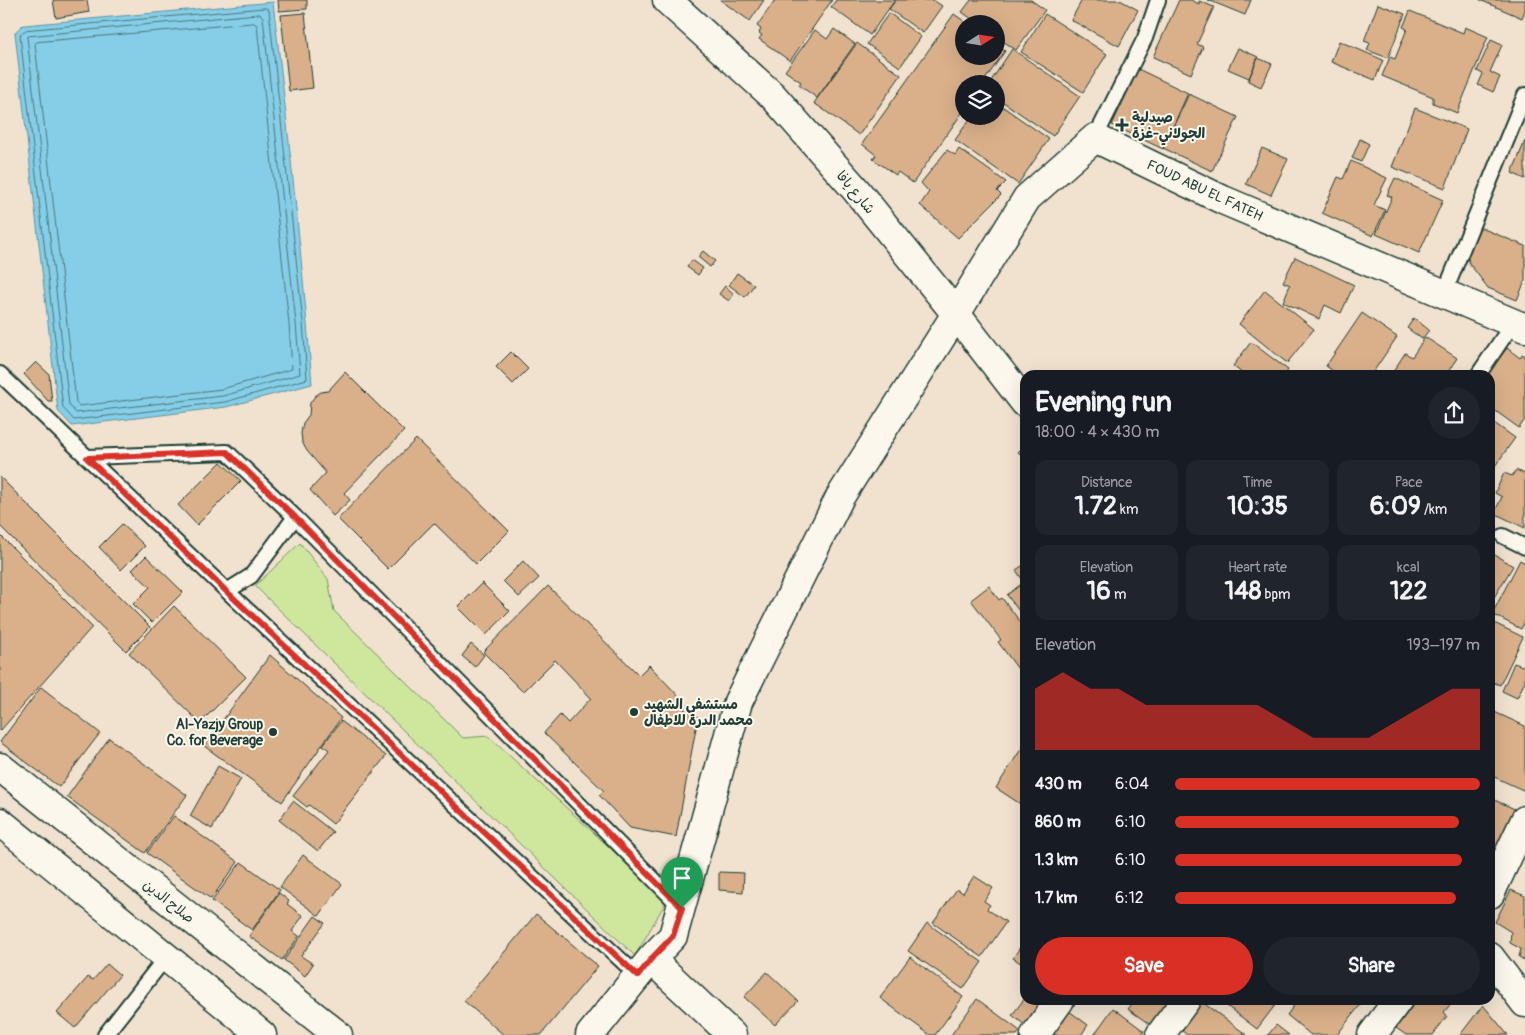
<!DOCTYPE html>
<html lang="en">
<head>
<meta charset="utf-8">
<style>
	:root { --surface:#171b24; --page:#20242c; --text:#f1f3f6; --muted:#9ea1a6; --accent:#d93025 }
	body { margin:0; font-family:Pangolin,"Playpen Sans Arabic",sans-serif; background:var(--page); color:var(--text); height:100vh; display:flex; flex-direction:column; font-size:19px; white-space:nowrap }
	* { box-sizing:border-box; margin:0 }
	p { font-size:16px; color:var(--muted) }
	.icon { flex:none; width:28px; height:28px; fill:none; stroke:currentColor; stroke-width:2; stroke-linecap:round; stroke-linejoin:round }
	.map { position:relative; flex:1; overflow:hidden }
	.drawer { position:absolute; left:1020px; top:370px; width:475px; height:635px; display:flex; flex-direction:column; background:var(--surface); border-radius:15px; box-shadow:0 5px 20px #0002 }
	.drawer>* { flex:none }
	.needle { width:32px; rotate:78deg }
	.fabs { position:absolute; left:955px; top:15px; display:grid; gap:10px }
	.fabs a { display:grid; place-items:center; width:50px; height:50px; border-radius:50%; background:var(--surface); box-shadow:0 5px 20px #0002; font-size:25px }
	.pin { position:absolute; display:grid; place-items:center; width:42px; height:42px; color:#fff; margin:-51px -21px; border-radius:50% 50% 50% 0; rotate:-45deg; box-shadow:0 0 5px #0007 }
	.pin .icon { rotate:45deg }
	.round { display:grid; place-items:center; flex:none; width:52px; height:52px; border-radius:26px; background:var(--page) }
	.head { display:flex; align-items:center; justify-content:space-between; height:85px; padding:0 15px }
	h1 { font-size:28px; font-weight:700; line-height:38px }
	.stats { display:grid; grid-template-columns:repeat(3,1fr); gap:8px; height:85px; padding:5px 15px }
	.stats div { display:grid; align-content:center; border-radius:12px; background:var(--page); text-align:center }
	.stats b { font-size:25px; font-weight:700 }
	.stats small { font-size:14px; font-weight:400 }
	.stats p { font-size:14px }
	.chart { height:140px; padding:10px 15px }
	.chart p { display:flex; justify-content:space-between }
	.chart svg { width:100%; height:90px; margin-top:5px; fill:var(--accent); opacity:.7 }
	.cta { display:flex; gap:10px; margin-top:auto; padding:10px 15px }
	.cta a { flex:1; height:58px; border-radius:30px; background:var(--accent); color:#fff; font-size:20px; font-weight:700; line-height:58px; text-align:center }
	.cta a+a { background:var(--page); color:var(--text) }
	ul { padding:0 15px; list-style:none; font-size:16px }
	li { display:grid; grid-template-columns:80px 60px 1fr; align-items:center; height:38px }
	li i { height:12px; border-radius:6px; background:var(--accent) }
	.map>svg:first-child { display:block }
	.green { fill:#cee79d; stroke:#769268 }
	.water { fill:#86cee7; stroke:#5d949f }
	.lines { fill:none; stroke-linecap:round; stroke-linejoin:round }
	.shore { stroke:#48777c; stroke-width:1 }
	.building { fill:#d9b08a; stroke:#1f3d34 }
	.service-casing { stroke:#1f3d34; stroke-width:18 }
	.minor-casing { stroke:#1f3d34; stroke-width:31 }
	.tertiary-casing { stroke:#1f3d34; stroke-width:31 }
	.trunk-casing { stroke:#1f3d34; stroke-width:31 }
	.service { stroke:#fbf7ec; stroke-width:14 }
	.minor { stroke:#fbf7ec; stroke-width:28 }
	.tertiary { stroke:#fbf7ec; stroke-width:28 }
	.trunk { stroke:#fbf7ec; stroke-width:28 }
	.route-casing { stroke:#fff; stroke-width:10 }
	.route { stroke:#d93025; stroke-width:6 }
	.poi-dot { fill:#1f3d34; stroke:#fbf7ec; stroke-width:2 }
	.labels { text-anchor:middle; stroke-width:4; stroke-linejoin:round; paint-order:stroke }
	.poi-label { font-size:14px; font-weight:bold; fill:#1f3d34; stroke:#fbf7ec; text-anchor:start }
	.street-label { font-size:14px; fill:#1f3d34; stroke:#fbf7ec }
</style>
</head>
<body>
<div class="map">
<svg width="1525" height="1035" viewBox="0 0 1525 1035">
	<rect width="100%" height="100%" fill="#f1e2cf"/>
	<filter id="ink" filterUnits="userSpaceOnUse"><feTurbulence type="fractalNoise" baseFrequency=".02" numOctaves="2"/><feDisplacementMap in="SourceGraphic" scale="10" xChannelSelector="R" yChannelSelector="G"/><feConvolveMatrix kernelMatrix="1 2 1 2 8 2 1 2 1" color-interpolation-filters="sRGB"/></filter>
	<g filter="url(#ink)">
		<path class="green" d="M300,543L328,579L334,611L463,738L488,736L667,900L635,956L255,586Z"/>
		<path class="water" d="M273,2C288,129 302,256 312,384L226,407L72,426L58,411L15,33L21,26L25,25Z"/>
		<g class="lines">
			<path class="shore" d="M266,8L269,10L303,323L307,379L225,402L74,420L63,408L20,35L26,30Z
				M260,14L263,17L296,323L300,374L223,396L76,413L69,405L27,37L29,36Z
				M254,23L257,25L289,324L292,369L222,389L79,406L76,402L35,44L37,42Z"/>
		</g>
		<path class="building" d="M53,0H87L89,12L56,18Z
			M278,0H307V9L279,11Z
			M720,0H764L750,21Z
			M775,0H832L790,61L759,39L762,35L759,33L761,29L757,26Z
			M836,0H895L870,35L831,7Z
			M896,0H933L942,6L923,33L889,9Z
			M971,0H1031L1045,10L1016,50L996,36V24H979L962,12Z
			M1082,0H1120L1138,10L1119,46L1071,20Z
			M1179,0H1191L1199,4V1L1214,7L1197,44L1203,47L1191,74L1153,57Z
			M1208,0H1251L1245,15Z
			M1480,0H1525V10L1522,18Z
			M1378,4L1405,14L1388,58L1367,50L1370,43L1364,41Z
			M1410,11L1463,33L1465,27L1488,37L1457,113L1433,103V97L1382,76L1390,57L1395,59L1407,29L1403,27Z
			M305,13L313,88L289,91L281,15Z
			M889,13L921,37L900,67L867,44Z
			M954,14L968,24H964V56H996V44L1005,51L982,84H964V110L913,183L898,172L896,175L873,159L876,155L862,144Z
			M1045,14L1107,54L1083,92L1021,52Z
			M834,29L855,44L817,98L799,85L801,82L785,71L815,30L827,39Z
			M1491,40L1502,45L1490,72L1500,77L1493,92L1478,85L1483,74L1477,71Z
			M1339,41L1383,60L1375,80L1331,62Z
			M857,43L901,75L859,135L814,103Z
			M1238,48L1258,57L1249,78L1228,69Z
			M1012,49L1080,96L1053,136L996,97V84H989Z
			M1258,58L1272,64L1261,87L1248,81Z
			M1138,69L1188,93L1163,149L1112,125Z
			M1189,94L1238,117L1212,171L1163,148Z
			M996,102L1049,139L1018,184L955,140L972,116H996Z
			M1415,108L1467,129L1445,188L1392,167Z
			M1360,139L1369,144L1361,162L1352,158Z
			M1525,141V179L1512,173Z
			M1262,148L1288,159L1271,195L1246,184Z
			M959,149L1006,182L997,191L1001,195L958,238L920,205L929,192L921,183L947,150L955,155Z
			M1351,161L1387,178L1374,205L1385,210L1373,236L1322,213L1338,177L1343,179Z
			M1395,178L1443,200L1419,253L1376,234L1392,197L1387,195Z
			M1479,227L1525,246V281L1517,300L1488,288L1469,263L1467,254Z
			M703,251L715,261L710,267L698,257Z
			M1295,257L1354,285L1341,313L1325,305L1319,319L1283,302L1290,285L1283,282Z
			M692,260L703,268L698,275L687,267Z
			M737,273L754,285L745,297L729,285Z
			M725,286L734,294L729,301L719,294Z
			M1265,290L1314,329L1287,363L1239,324Z
			M1362,313L1397,337L1371,375H1339L1326,366Z
			M1414,318L1429,330L1422,339L1407,328Z
			M1425,337L1457,358L1446,375H1391L1405,353L1412,357Z
			M1251,342L1288,370L1285,375H1242L1243,374L1233,366Z
			M1507,348L1520,358L1522,354L1525,356V419L1519,428L1490,407V375H1487Z
			M511,352L528,369L513,384L496,367Z
			M36,362L49,374L52,401H48L24,374Z
			M345,372L404,431L344,493L350,500L333,516L310,490L326,473L307,451L302,442L301,433L303,423L309,415L310,403L315,396L321,392L328,391Z
			M1490,420L1515,438L1490,473Z
			M416,439L509,531L476,564L434,523L388,569L338,519Z
			M1025,445V459L1018,452Z
			M221,462L241,481L197,525L178,505Z
			M1516,470L1525,474V528L1494,513L1502,497L1495,493L1504,473L1512,476Z
			M0,477L150,627L126,651L0,526Z
			M122,524L145,546L121,570L99,547Z
			M0,535L92,627L0,731Z
			M1490,552L1513,566L1490,604Z
			M146,556L183,592L152,623L133,604L150,587L132,570Z
			M1520,560L1525,563V621L1521,629L1492,614Z
			M523,561L539,578L519,597L503,581Z
			M1025,564V619L1007,595L1024,582L1016,570Z
			M482,583L510,611L486,635L458,607Z
			M548,586L639,675L649,665L687,705L684,709L698,717L676,837L630,828L599,795L604,791L544,733L560,715L568,723L591,698L555,660L523,692L483,652Z
			M989,586L999,600L1002,598L1025,628V671L1021,673L998,642L1001,640L971,600Z
			M174,606L246,677L200,723L129,653Z
			M1490,621L1523,637L1500,685L1490,681Z
			M471,644L484,655L475,667L462,656Z
			M270,655L341,718L282,802L204,746Z
			M1514,663L1525,667V681L1517,698L1502,691Z
			M41,687L100,733L59,787L0,742Z
			M1490,710L1525,726V791L1490,775Z
			M341,721L386,756L333,824L309,805L307,807L293,796L329,750L323,745Z
			M109,738L187,795L145,853L67,797Z
			M1025,743V807L996,788Z
			M218,766L241,779L212,829L190,816Z
			M1490,798L1519,811L1490,873Z
			M293,801L333,832L318,851L279,820Z
			M174,816L238,862L211,899L147,853Z
			M303,855L342,884L319,916L280,887Z
			M241,862L280,890L252,930L212,901Z
			M719,872L744,873L743,892L719,890Z
			M974,876L993,888L984,901L990,905L987,909L1006,922L982,957L933,923L957,889L963,893Z
			M1511,890L1525,896V961L1519,957L1521,949L1510,943L1511,932L1495,922Z
			M279,893L289,901L287,904L303,916L292,931L299,936L282,960L249,936Z
			M536,914L598,966L541,1035H504L464,1001Z
			M315,916L325,923L301,956L313,964L305,976L284,960Z
			M927,923L982,962L963,989L908,951Z
			M1025,940V966L1013,958Z
			M910,957L963,997L935,1035H930L880,998Z
			M107,964L120,975L75,1028L57,1013L88,977L93,980Z
			M767,972L798,1001L775,1025L744,997Z
			M1025,998V1000H1044L1025,1025L1012,1015Z
			M977,999L1020,1031L1017,1035H951Z
			M1135,1000H1170L1152,1026L1128,1009Z
			M1219,1000H1279L1257,1029Z
			M1298,1000H1364L1337,1035H1311L1287,1015Z
			M1417,1000H1454L1444,1012L1447,1016L1433,1035H1406L1396,1028Z
			M1202,1002L1247,1035H1187L1181,1030Z
			M1483,1005L1508,1035H1460Z
			M1065,1008L1088,1025L1081,1035H1046Z
			M1113,1008L1144,1031L1141,1035H1094Z
			M1276,1025L1289,1035H1268Z"/>
		<g class="lines">
			<defs>
				<path id="service" d="M1095,138L1145,38L1158,0
					M1444,294L1525,95
					M0,374L227,591L251,576L295,517L682,908
					M1478,375L1513,323
					M87,457L227,452L295,517
					M1503,536L1525,547
					M227,591L638,976
					M105,1035L166,957"/>
				<path id="minor" d="M1490,894L1525,820
					M651,959L732,1035
					M590,1035L651,959L673,936L738,702L840,497L956,314L1027,198L1095,138L1223,200L1525,328
					M1035,1035L1060,1000
					M1160,1035L1186,1000
					M1372,1035L1398,1000"/>
				<path id="tertiary" d="M667,0L773,96L856,190L956,314L1025,403
					M1490,957L1525,1003"/>
				<path id="trunk" d="M0,767L338,1035
					M0,822L262,1035"/>
			</defs>
			<use href="#service" class="service-casing"/>
			<use href="#minor" class="minor-casing"/>
			<use href="#tertiary" class="tertiary-casing"/>
			<use href="#trunk" class="trunk-casing"/>
			<use href="#service" class="service"/>
			<use href="#minor" class="minor"/>
			<use href="#tertiary" class="tertiary"/>
			<use href="#trunk" class="trunk"/>
		</g>
	</g>
	<g class="lines" filter="url(#ink)">
		<defs>
			<path id="route" d="M227,452L295,517L682,908L673,936L651,959L638,976L226,591L87,458Z"/>
		</defs>
		<use href="#route" class="route-casing"/>
		<use href="#route" class="route"/>
	</g>
	<g class="poi-dot">
		<path d="M1119.5 117.5h5v5h5v5h-5v5h-5v-5h-5v-5h5z"/>
		<circle cx="634" cy="712" r="5"/>
		<circle cx="273" cy="732" r="5"/>
	</g>
	<g class="labels">
		<g class="poi-label">
			<text x="1132" y="122">صيدلية<tspan x="1132" dy="16">الجولاني-غزة</tspan></text>
			<text x="644" y="709">مستشفى الشهيد<tspan x="644" dy="16">محمد الدرة للاطفال</tspan></text>
			<text x="263" y="729" text-anchor="end">Al-Yazjy Group<tspan x="263" dy="16">Co. for Beverage</tspan></text>
		</g>
		<g class="street-label">
			<text transform="translate(1205 190) rotate(25)" y="5">FOUD ABU EL FATEH</text>
			<text transform="translate(856 192) rotate(50)" y="5">شارع يافا</text>
			<text transform="translate(169 901) rotate(38)" y="5">صلاح الدين</text>
		</g>
	</g>
</svg>
<div class="fabs">
<a><svg class="needle" viewBox="-14 -14 28 28"><path d="M0-13l5 13h-10z" fill="#e53935"/><path d="M0 13l5-13h-10z" fill="#9ea1a6"/></svg></a>
<a><svg class="icon" aria-label="layers" viewBox="0 0 24 24"><path d="M12 4l9 5-9 5-9-5zM3 14l9 5 9-5"/></svg></a>
</div>
<div class="pin" style="left:682px;top:908px;background:#1e9e55"><svg class="icon" aria-label="arrive" viewBox="0 0 24 24"><path d="M6 21V4h12l-3 4 3 4H6"/></svg></div>
<section class="drawer">
<div class="head"><div><h1>Evening run</h1><p>18:00 · 4 × 430 m</p></div><a class="round"><svg class="icon" aria-label="share" viewBox="0 0 24 24"><path d="M12 15V3M7 8l5-5 5 5M5 13v7h14v-7"/></svg></a></div>
<div class="stats">
<div><p>Distance</p><b>1.72<small> km</small></b></div>
<div><p>Time</p><b>10:35</b></div>
<div><p>Pace</p><b>6:09<small> /km</small></b></div>
</div>
<div class="stats">
<div><p>Elevation</p><b>16<small> m</small></b></div>
<div><p>Heart rate</p><b>148<small> bpm</small></b></div>
<div><p>kcal</p><b>122</b></div>
</div>
<div class="chart"><p><span>Elevation</span>193–197 m</p>
<svg viewBox="0 0 160 44" preserveAspectRatio="none"><path d="M0 44V14L10 6L20 14L30 14L40 22L50 22L60 22L70 22L80 22L90 30L100 38L110 38L120 38L130 30L140 22L150 14L160 14V44z"/></svg>
</div>
<ul>
<li><b>430 m</b>6:04<i style="width:100%"></i></li>
<li><b>860 m</b>6:10<i style="width:93%"></i></li>
<li><b>1.3 km</b>6:10<i style="width:94%"></i></li>
<li><b>1.7 km</b>6:12<i style="width:92%"></i></li>
</ul>
<div class="cta"><a>Save</a><a>Share</a></div>
</section>
</div>
</body>
</html>
